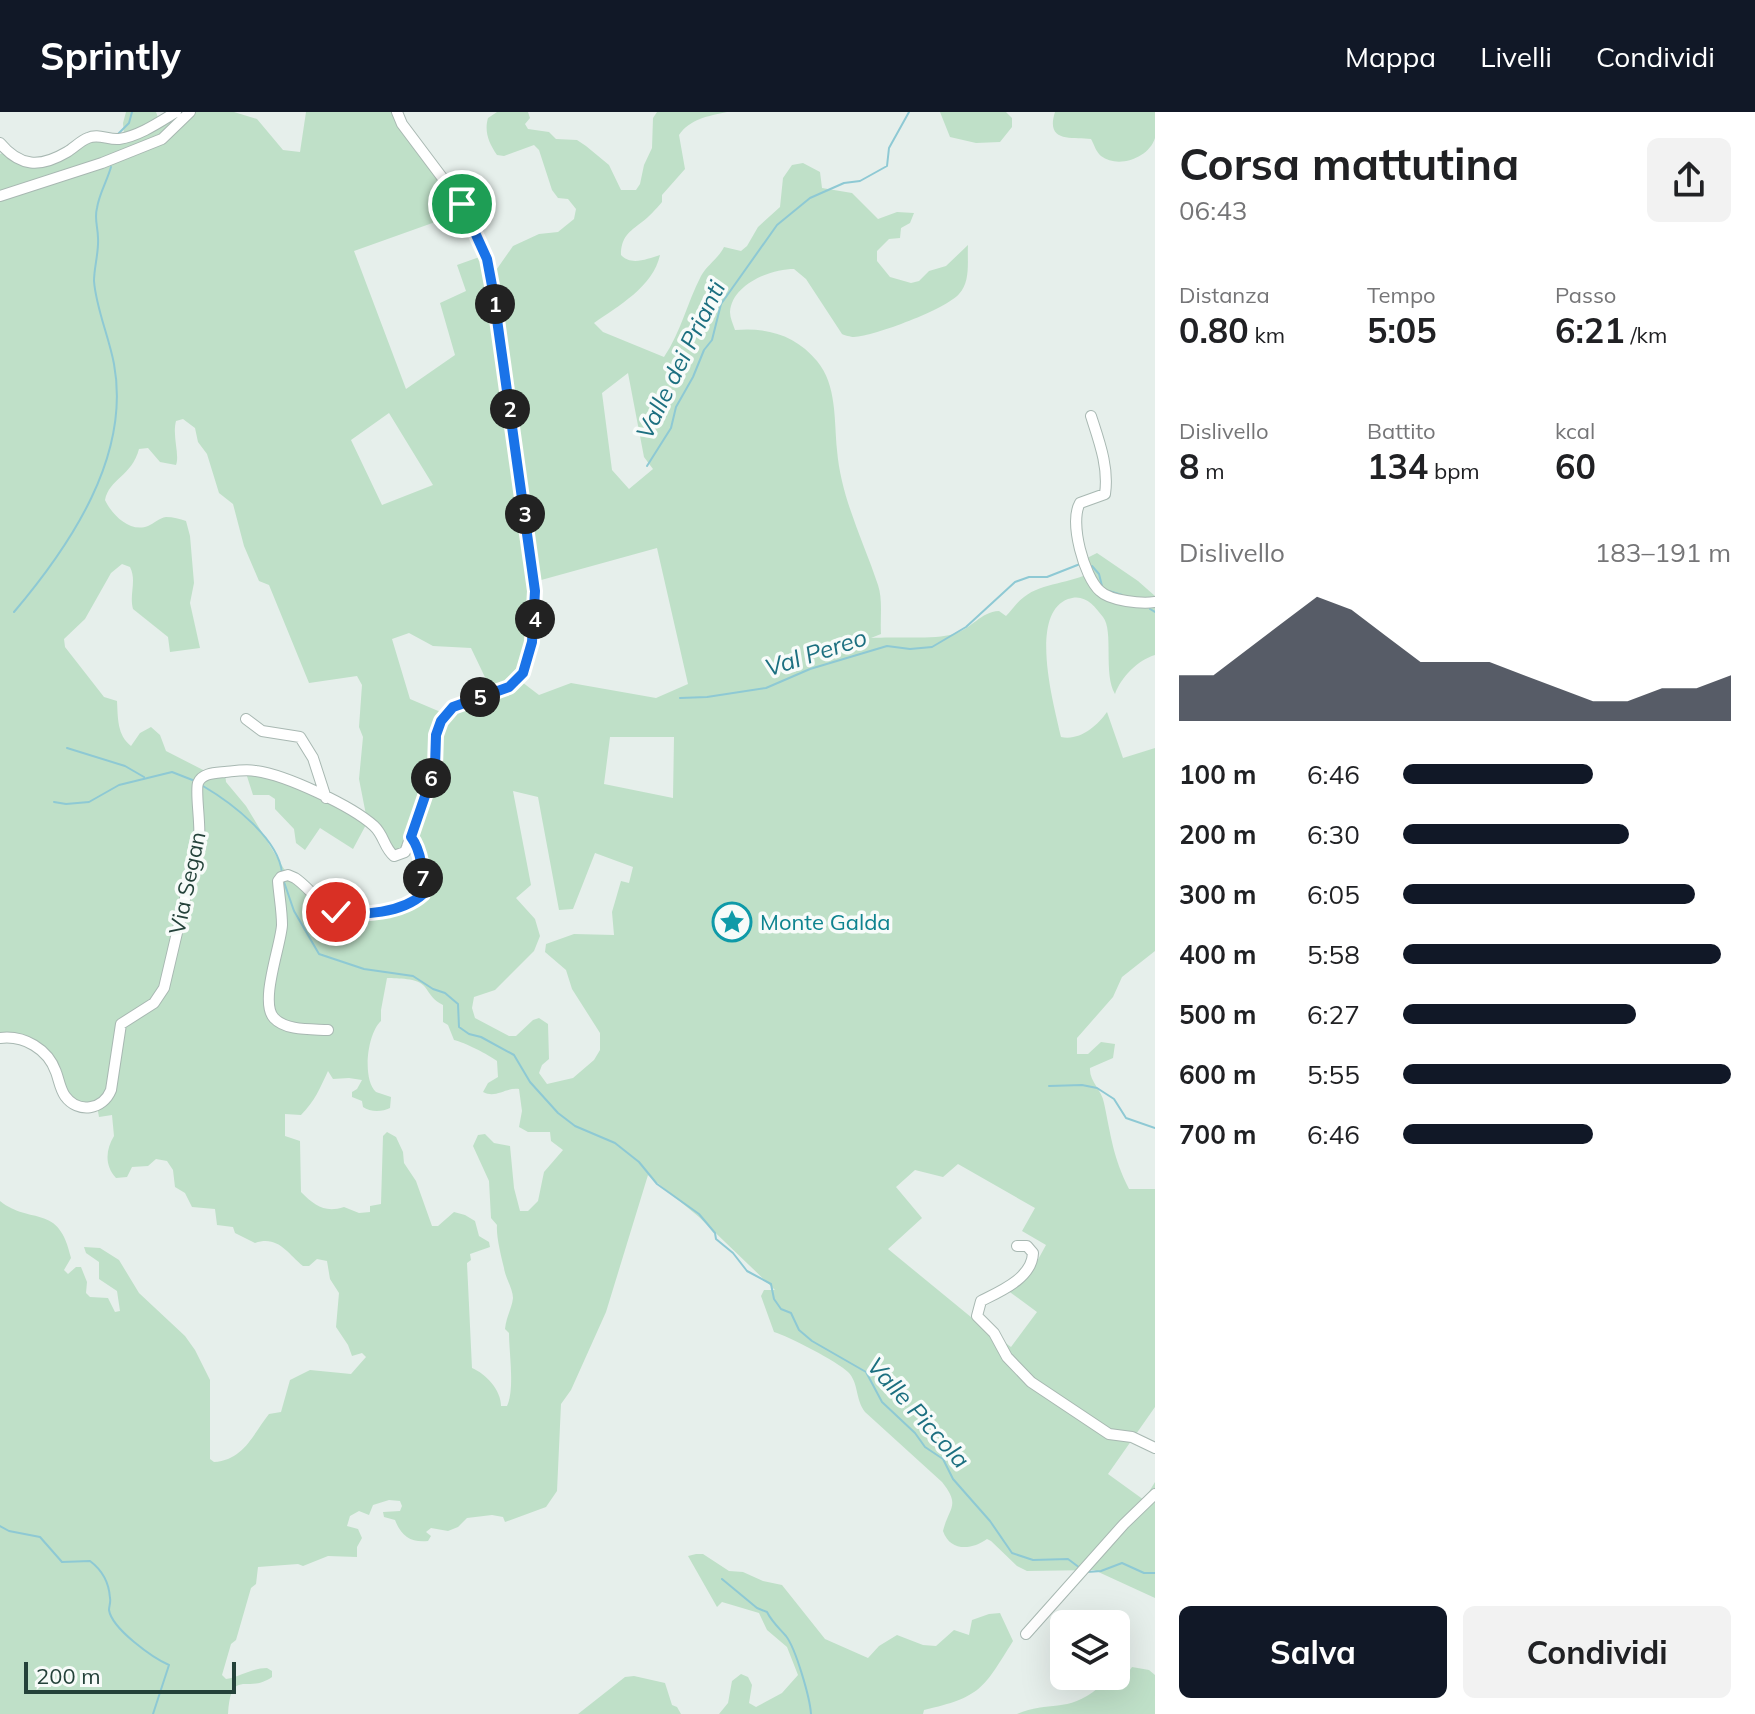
<!DOCTYPE html>
<html lang="it">
<head>
<meta charset="utf-8">
<style>
	:root { --surface:#fff; --page:#f2f2f2; --text:#202124; --muted:#757577; --accent:#111827 }
	body { margin:0; font-family:Mulish,sans-serif; background:var(--page); color:var(--text); height:100vh; display:flex; flex-direction:column; font-size:30px; white-space:nowrap }
	* { box-sizing:border-box; margin:0 }
	p { font-size:26px; color:var(--muted) }
	.icon { flex:none; width:44px; height:44px; fill:none; stroke:currentColor; stroke-width:2; stroke-linecap:round; stroke-linejoin:round }
	.map { position:relative; flex:1; overflow:hidden }
	.side { display:flex; flex-direction:column; background:var(--surface); width:600px }
	.side>* { flex:none }
	.buttons { position:absolute; left:1050px; top:1498px; display:grid; gap:16px }
	.buttons a { display:grid; place-items:center; width:80px; height:80px; border-radius:12px; background:var(--surface); box-shadow:0 8px 32px #0002; font-size:40px }
	.scale { position:absolute; left:24px; bottom:20px; width:212px; box-sizing:border-box; padding-left:8px; border:4px solid #24423a; border-top:0; font-size:22px; line-height:28px; white-space:nowrap; color:#24423a; -webkit-text-stroke:6px #f7fbf9; paint-order:stroke }
	.pin { position:absolute; display:grid; place-items:center; width:68px; height:68px; color:#fff; margin:-34px; border:4px solid #fff; border-radius:50%; box-shadow:0 2px 8px #0007 }
	.km { position:absolute; width:40px; height:40px; margin:-20px; border-radius:50%; background:#222; color:#fff; font-size:22px; line-height:40px; text-align:center }
	.round { display:grid; place-items:center; flex:none; width:84px; height:84px; border-radius:12px; background:var(--page) }
	.overview { display:flex; align-items:center; justify-content:space-between; height:136px; padding:0 24px }
	h1 { font-size:44px; font-weight:700; line-height:60px }
	.metrics { display:grid; grid-template-columns:repeat(3,1fr); gap:12px; height:136px; padding:8px 24px }
	.metrics div { display:grid; align-content:center }
	.metrics b { font-size:34px; font-weight:700 }
	.metrics small { font-size:22px; font-weight:400 }
	.metrics p { font-size:22px }
	.chart { height:224px; padding:16px 24px }
	.chart p { display:flex; justify-content:space-between }
	.chart svg { width:100%; height:144px; margin-top:8px; fill:var(--accent); opacity:.7 }
	.button { display:flex; gap:16px; margin-top:auto; padding:16px 24px }
	.button a { flex:1; height:92px; border-radius:12px; background:var(--accent); color:#fff; font-size:32px; font-weight:700; line-height:92px; text-align:center }
	.button a+a { background:var(--page); color:var(--text) }
	ul { padding:0 24px; list-style:none; font-size:26px }
	li { display:grid; grid-template-columns:128px 96px 1fr; align-items:center; height:60px }
	li i { height:20px; border-radius:10px; background:var(--accent) }
	header { display:flex; align-items:center; gap:48px; box-sizing:border-box; height:112px; padding:0 40px; background:var(--accent); color:#fff }
	header strong { font-size:38px }
	nav { display:flex; gap:44px; margin-inline-start:auto; font-size:28px }
	main { display:flex; flex:1; min-height:0 }
	.map>svg:first-child { display:block }
	.green { fill:#bfe0c8; fill-rule:evenodd }
	.lines { fill:none; stroke-linecap:round; stroke-linejoin:round }
	.stream { stroke:#8ec9d4; stroke-width:2 }
	.minor-casing { stroke:#a8b8b2; stroke-width:12 }
	.minor { stroke:#fff; stroke-width:10 }
	.route-casing { stroke:#fff; stroke-width:16 }
	.route { stroke:#1a73e8; stroke-width:10 }
	.labels { text-anchor:middle; stroke-width:7; stroke-linejoin:round; paint-order:stroke }
	.street-label { font-size:22px; fill:#24423a; stroke:#f7fbf9 }
	.culture-label { font-size:22px; fill:#0d838f; stroke:#f7fbf9; text-anchor:start }
	.water-label { font-size:24px; font-style:italic; fill:#1c6f80; stroke:#f7fbf9 }
</style>
</head>
<body>
<header>
<strong>Sprintly</strong>
<nav><a>Mappa</a><a>Livelli</a><a>Condividi</a></nav>
</header>
<main>
<div class="map">
<svg width="1155" height="1602" viewBox="0 0 1155 1602">
	<rect width="100%" height="100%" fill="#e6efeb"/>
	<path class="green" d="M126,0H156L160,11L177,0H234L257,7L283,38L300,40L306,0H398L466,99L354,139L406,277L455,243L440,191L466,179L457,153L485,143L492,164L513,134L539,122L558,120L574,107L576,97L568,87L558,86L552,78L539,38L534,33L504,44L497,43C489,31 484,20 488,6L497,0H528L530,6L525,12L528,17L549,20L556,27L577,28L586,34L609,53L621,78H636L640,72L644,53L652,36L653,6L657,0H727C708,4 690,7 679,23L685,57L662,83V90C656,97 649,105 642,110C629,120 621,125 621,143C631,154 647,147 660,143C653,175 618,194 594,211L603,220L664,245C681,220 687,191 701,164C707,153 718,147 724,135L741,139L747,134L758,115L780,95L783,66L792,53L803,51L820,60L822,76L852,81L878,107L897,100L914,101L910,111L901,116L900,126L889,127L877,139V149L890,165L911,171L919,169L929,159L946,154L968,133C967,149 971,169 959,182C946,197 875,224 854,225C851,225 844,223 842,222L806,167L794,157C771,157 732,172 730,200C730,206 733,212 735,218C766,215 796,223 817,249C837,273 834,308 837,338C841,386 863,428 878,473C883,488 880,506 881,522L871,526C894,524 934,528 954,522C973,516 980,500 999,499L1006,504C1012,498 1017,490 1024,485C1043,470 1071,472 1091,460L1087,446L1097,441L1138,469L1155,484V543C1138,548 1121,565 1115,582C1103,562 1114,519 1103,505C1094,493 1084,481 1068,487C1028,502 1054,593 1061,625C1080,629 1097,614 1107,600L1123,646L1155,636V839L1122,865L1113,885L1077,926V942H1088L1101,930L1115,932L1113,946L1090,956C1089,969 1102,978 1104,991C1111,1024 1113,1045 1129,1077H1155V1295L1108,1362L1144,1388L1155,1370V1486L1094,1458L1027,1459L1017,1454L991,1429L987,1427C972,1438 950,1440 943,1419C949,1395 961,1394 942,1370L865,1300C855,1287 859,1271 848,1260C838,1250 788,1224 774,1220L761,1184L764,1178H775L699,1105L648,1063L606,1200L571,1278L561,1292L557,1379L546,1395L505,1410L503,1405L492,1403L467,1406L458,1415L448,1419L431,1416L426,1420L431,1424L428,1429C411,1431 401,1424 395,1408L384,1405L383,1400L400,1399L402,1394L400,1389L389,1388L373,1393L369,1403L359,1399L350,1404L347,1414L358,1417L362,1426L357,1435V1445L328,1444L303,1454L298,1452L258,1455L256,1472L251,1476L236,1528L231,1532L222,1563L226,1567C242,1564 252,1556 267,1556L272,1559V1565C247,1583 231,1554 228,1602H0V1089C31,1114 59,1090 71,1146L64,1158L68,1162L76,1155H81L87,1170L86,1181L90,1185L108,1186L115,1200L120,1199L117,1179L99,1167V1150L86,1141L84,1135L100,1136L119,1148L139,1181L185,1224L195,1238L210,1268V1347L214,1350C244,1348 253,1322 269,1302L281,1300L290,1268L310,1258L351,1262L366,1245L362,1241L352,1244L348,1233L336,1215L339,1181L330,1167L327,1149L317,1147L309,1154H303C287,1141 278,1123 255,1131L235,1121L233,1115L217,1113L215,1097L192,1095L185,1081L175,1075L173,1058L167,1049L156,1047L148,1054L132,1055L127,1065L116,1066C104,1053 106,1037 114,1024L112,1003L99,1005L97,994L68,988L39,937L0,928V42L10,38L23,48L45,45L77,29L124,23L123,11ZM628,261L644,345L653,357L629,377L612,358L602,281ZM389,301L433,373L382,393L351,328ZM183,307L195,316L198,330L207,342L219,381L233,392L244,434L259,469L269,473L309,571L357,564L362,573L359,615L363,625L359,667L367,708L273,662L245,658L253,683H269L275,687V697L294,717L296,731L305,738L320,716L353,737L368,709L396,743L413,727L423,761L420,778L404,790L368,797L338,798L284,757L246,694L226,670L225,659L209,661L166,639L160,623L151,615L140,621L131,634C117,623 118,606 117,589L104,585L65,535L64,527L85,507L111,461L122,452L130,455C137,469 129,482 133,497L168,525L170,540L200,536L190,491L194,471L190,424L186,409C180,407 173,405 166,405C159,406 155,411 148,414C130,421 112,403 105,388C109,367 132,364 139,337L148,336L160,350L176,353C180,343 172,324 176,309ZM657,436L688,572L656,586L571,571L539,583L518,567L534,519V470ZM409,521L433,534L471,536L493,582L443,601L410,587L392,527ZM610,625H674L673,686L604,672ZM513,679L538,685L559,798L573,797L595,741L633,755L629,771L621,769L612,800L614,823L574,822L546,832L545,840L566,858L572,877L600,921V938L594,948L573,966L547,972L539,961L542,953L549,947L548,912L539,906L533,908L516,924H509L475,906L472,896L474,885L495,878L534,839L540,824L535,807L516,786L531,773ZM387,866C398,867 417,865 425,875C430,882 434,889 443,893V910L448,913L454,928C464,930 489,943 497,949L498,965L488,971L483,980C496,987 506,975 519,977L522,999L519,1015L528,1020H550L551,1029L563,1038L544,1060L538,1089L528,1099H520L514,1076L510,1034L494,1031L485,1022L478,1023L473,1034L489,1069L491,1106L497,1113C496,1124 501,1144 504,1156C505,1165 513,1177 513,1186C512,1196 506,1205 505,1217L509,1221C509,1241 515,1277 507,1294H501C501,1278 486,1262 472,1256L467,1151L471,1148L470,1142L490,1135L489,1130L479,1124L475,1109L465,1103L454,1100L438,1114H432L416,1069L404,1051L403,1040L396,1025L387,1020L383,1024L381,1092L370,1094V1100L359,1101L344,1095C325,1101 315,1094 301,1080L300,1029L285,1024V1002L301,1003C315,989 320,976 328,959L333,967L349,966L362,968L357,977L352,980V985L362,989L363,995C370,1000 382,1000 390,996L391,985L376,980C362,967 367,922 381,909V898ZM958,1052L1035,1096L1022,1119L1046,1133L1029,1164L1007,1178L1037,1200L1011,1235L977,1210L888,1137L922,1106L896,1075L915,1058L943,1065Z
		M940,0H1006L1012,6V15L1000,30L976,31L950,25Z
		M1055,0H1155C1155,8 1155,19 1155,26C1149,46 1118,57 1101,44C1096,40 1094,32 1091,27C1072,25 1045,31 1055,0Z
		M696,1442H703L729,1459L743,1460L763,1469L782,1473L825,1527L868,1546L879,1534L897,1523L923,1533L936,1534L954,1518L969,1523L972,1508L989,1502L1000,1501L1013,1529C983,1577 981,1585 924,1598L923,1602H719L728,1591L732,1569L741,1562L748,1565L752,1573L749,1591L756,1595L782,1581L798,1563L787,1535L767,1518L759,1501L722,1490L717,1495L688,1444Z
		M1132,1555L1149,1558L1155,1563V1602H1017C1049,1588 1067,1602 1098,1576C1116,1579 1122,1568 1132,1555Z
		M634,1564L665,1571L672,1593L677,1595L681,1602H578L625,1565Z"/>
	<g class="lines">
		<path class="stream" d="M118,22L129,11L132,0
			M647,354L671,316L676,295L693,265L704,238L712,228L721,192L777,113L810,86L844,71L860,69L887,54L889,36L909,0
			M1092,454L1099,462L1102,474
			M1109,479L1122,483
			M1150,497L1155,500
			M14,500C70,434 131,344 114,252C109,225 96,196 94,169C94,155 99,140 98,126C98,115 94,107 97,96C99,82 107,69 111,55
			M680,586L707,585L766,576L810,557L887,534L910,537L932,535L966,515L1015,470L1029,465H1047L1080,452
			M67,636L125,654L144,665
			M203,674C232,691 279,727 282,761
			M54,690L66,692L89,690L119,673L172,660L195,669
			M284,770L294,799L319,842L364,857L413,864L433,877L445,881L458,892L459,915L469,922L481,925L514,943L530,970L558,1001L575,1014L615,1031L639,1050L657,1072L699,1102L715,1121L716,1127L733,1141L747,1159L771,1172L774,1187L781,1197L791,1201L799,1218L812,1229L866,1260L882,1290L915,1321L925,1335L943,1347L953,1367L990,1409L1012,1441L1033,1448L1068,1447L1080,1456
			M1049,974L1082,973L1097,976L1114,987L1126,1006L1155,1016
			M0,1414L9,1419L40,1425L62,1450L90,1449C102,1458 109,1470 110,1486C111,1490 109,1494 109,1498C112,1517 153,1546 169,1553L153,1602
			M1087,1460L1101,1459L1122,1451L1144,1461H1155
			M722,1467L757,1496L767,1500C772,1510 779,1516 786,1524C796,1537 810,1586 811,1602"/>
		<defs>
			<path id="minor" d="M0,31C20,55 40,56 67,40C74,36 80,29 88,26C98,21 108,28 119,27C139,24 158,11 176,0
				M0,84L102,51L162,27L190,0
				M1091,304C1099,329 1109,355 1105,382L1080,391C1069,410 1084,465 1100,479C1110,489 1142,492 1155,490
				M246,607L262,619L300,625L313,646L326,686
				M328,918C311,917 286,919 274,906C259,890 281,833 282,813C282,798 279,783 278,769L281,765L288,763L295,766C309,775 322,796 338,800C354,805 411,797 421,783C429,773 418,734 411,725
				M0,926C24,923 48,937 56,960C59,968 60,977 65,984C78,1002 103,998 111,978L121,912L154,891L164,876L199,727C201,714 195,679 198,671C202,661 215,661 225,660C235,659 246,657 256,659C286,663 352,694 374,714C384,723 384,736 394,744L405,740L407,735L435,655L436,623L441,609L453,595L509,575L523,561L532,530L535,479L487,147L462,92L402,12L397,0
				M1017,1134H1027L1033,1141C1032,1166 1001,1179 981,1189L977,1204L994,1221L1007,1245L1031,1270L1109,1322L1132,1325L1155,1336
				M1026,1522L1124,1412L1155,1382"/>
		</defs>
		<use href="#minor" class="minor-casing"/>
		<use href="#minor" class="minor"/>
	</g>
	<g class="lines">
		<defs>
			<path id="route" d="M336,800C363,804 402,801 423,782C425,765 421,738 411,725L435,655L436,623L441,609L453,595L509,575L523,561L532,530L535,479L493,179L487,147L462,92"/>
		</defs>
		<use href="#route" class="route-casing"/>
		<use href="#route" class="route"/>
	</g>
	<defs>
		<symbol id="sight-ring" viewBox="-11 -11 22 22"><circle r="9.5" fill="#f7fbf9" stroke="#0f9aa8" stroke-width="1.5"/><path d="M0-6L1.8-2.2L6-1.7L2.9 1.2L3.7 5.4L0 3.3L-3.7 5.4L-2.9 1.2L-6-1.7L-1.8-2.2Z" fill="#0f9aa8"/></symbol>
	</defs>
	<g fill-rule="evenodd">
		<use href="#sight-ring" x="710" y="788" width="44" height="44"/>
	</g>
	<g class="labels">
		<g class="street-label">
			<text transform="translate(187 771) rotate(-78)" y="8">Via Segan</text>
		</g>
		<g class="culture-label">
			<text x="760" y="818">Monte Galda</text>
		</g>
		<g class="water-label">
			<text transform="translate(681 248) rotate(-64)" y="8">Valle dei Prianti</text>
			<text transform="translate(816 541) rotate(-18)" y="8">Val Pereo</text>
			<text transform="translate(918 1301) rotate(48)" y="8">Valle Piccola</text>
		</g>
	</g>
</svg>
<div class="buttons">
<a><svg class="icon" aria-label="layers" viewBox="0 0 24 24"><path d="M12 4l9 5-9 5-9-5zM3 14l9 5 9-5"/></svg></a>
</div>
<div class="scale">200 m</div>
<div class="pin" style="left:462px;top:92px;background:#1e9e55"><svg class="icon" aria-label="arrive" viewBox="0 0 24 24"><path d="M6 21V4h12l-3 4 3 4H6"/></svg></div>
<div class="pin" style="left:336px;top:800px;background:#d93025"><svg class="icon" aria-label="check" viewBox="0 0 24 24"><path d="M5 12l5 5 9-10"/></svg></div>
<b class="km" style="left:495px;top:192px">1</b>
<b class="km" style="left:510px;top:297px">2</b>
<b class="km" style="left:525px;top:402px">3</b>
<b class="km" style="left:535px;top:507px">4</b>
<b class="km" style="left:480px;top:585px">5</b>
<b class="km" style="left:431px;top:666px">6</b>
<b class="km" style="left:423px;top:766px">7</b>
</div>
<section class="side">
<div class="overview"><div><h1>Corsa mattutina</h1><p>06:43</p></div><a class="round"><svg class="icon" aria-label="share" viewBox="0 0 24 24"><path d="M12 15V3M7 8l5-5 5 5M5 13v7h14v-7"/></svg></a></div>
<div class="metrics">
<div><p>Distanza</p><b>0.80<small> km</small></b></div>
<div><p>Tempo</p><b>5:05</b></div>
<div><p>Passo</p><b>6:21<small> /km</small></b></div>
</div>
<div class="metrics">
<div><p>Dislivello</p><b>8<small> m</small></b></div>
<div><p>Battito</p><b>134<small> bpm</small></b></div>
<div><p>kcal</p><b>60</b></div>
</div>
<div class="chart"><p><span>Dislivello</span>183–191 m</p>
<svg viewBox="0 0 160 44" preserveAspectRatio="none"><path d="M0 44V30L10 30L20 22L30 14L40 6L50 10L60 18L70 26L80 26L90 26L100 30L110 34L120 38L130 38L140 34L150 34L160 30V44z"/></svg>
</div>
<ul>
<li><b>100 m</b>6:46<i style="width:58%"></i></li>
<li><b>200 m</b>6:30<i style="width:69%"></i></li>
<li><b>300 m</b>6:05<i style="width:89%"></i></li>
<li><b>400 m</b>5:58<i style="width:97%"></i></li>
<li><b>500 m</b>6:27<i style="width:71%"></i></li>
<li><b>600 m</b>5:55<i style="width:100%"></i></li>
<li><b>700 m</b>6:46<i style="width:58%"></i></li>
</ul>
<div class="button"><a>Salva</a><a>Condividi</a></div>
</section>
</main>
</body>
</html>
